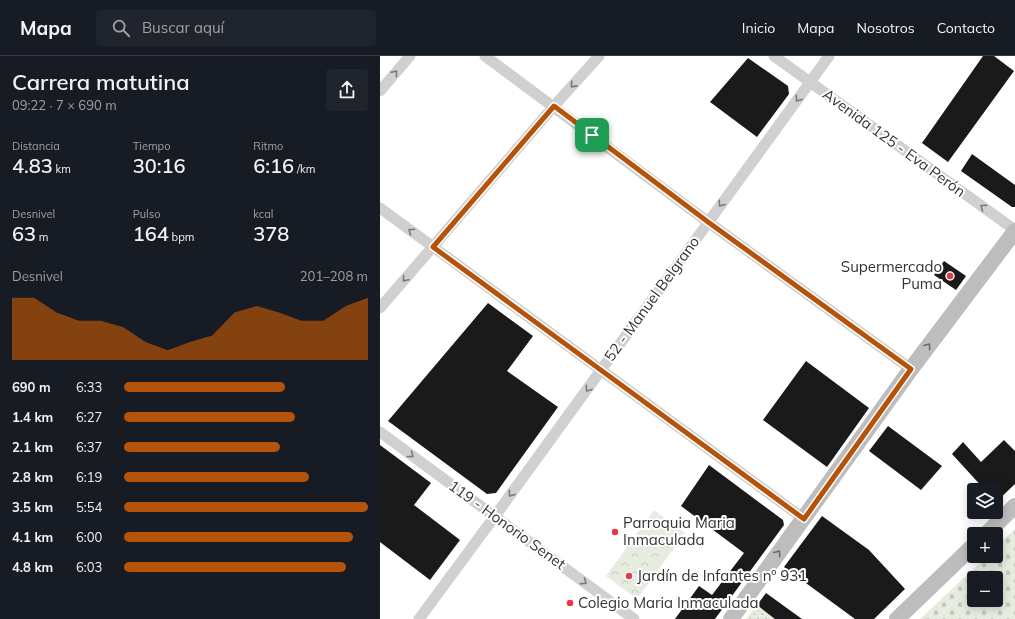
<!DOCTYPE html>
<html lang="es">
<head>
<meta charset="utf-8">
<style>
	:root { --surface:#171b24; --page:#20242c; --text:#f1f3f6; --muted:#9ea1a6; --line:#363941; --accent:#b45309 }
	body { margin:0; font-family:Mulish,sans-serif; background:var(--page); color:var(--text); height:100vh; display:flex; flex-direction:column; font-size:15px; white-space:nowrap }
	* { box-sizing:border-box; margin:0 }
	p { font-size:13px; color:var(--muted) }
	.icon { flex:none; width:22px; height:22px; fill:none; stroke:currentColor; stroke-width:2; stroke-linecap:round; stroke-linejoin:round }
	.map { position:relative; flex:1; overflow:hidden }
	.side { display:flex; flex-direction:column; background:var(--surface); width:380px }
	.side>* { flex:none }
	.tools { position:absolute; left:587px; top:427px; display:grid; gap:8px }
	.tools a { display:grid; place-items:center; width:36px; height:36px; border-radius:4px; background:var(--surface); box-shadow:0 2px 10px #0003; font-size:20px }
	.pin { position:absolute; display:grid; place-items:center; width:34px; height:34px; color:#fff; margin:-17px; border-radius:8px; box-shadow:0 2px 6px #0006 }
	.round { display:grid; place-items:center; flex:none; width:42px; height:42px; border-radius:4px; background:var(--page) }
	.overview { display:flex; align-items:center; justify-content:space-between; height:68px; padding:0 12px }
	h1 { font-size:22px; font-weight:600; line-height:30px }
	.metrics { display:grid; grid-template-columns:repeat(3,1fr); gap:6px; height:68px; padding:4px 12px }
	.metrics div { display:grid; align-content:center }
	.metrics b { font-size:20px; font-weight:600 }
	.metrics small { font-size:11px; font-weight:400 }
	.metrics p { font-size:11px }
	.chart { height:112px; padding:8px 12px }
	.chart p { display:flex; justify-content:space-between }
	.chart svg { width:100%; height:72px; margin-top:4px; fill:var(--accent); opacity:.7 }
	ul { padding:0 12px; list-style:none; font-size:13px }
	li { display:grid; grid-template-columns:64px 48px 1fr; align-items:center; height:30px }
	li i { height:10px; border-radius:5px; background:var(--accent) }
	header { display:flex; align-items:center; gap:24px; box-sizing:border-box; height:56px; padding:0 20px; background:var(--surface); border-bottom:1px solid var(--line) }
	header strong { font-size:19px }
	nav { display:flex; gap:22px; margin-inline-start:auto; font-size:14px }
	.search { width:280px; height:36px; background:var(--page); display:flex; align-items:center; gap:10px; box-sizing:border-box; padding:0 14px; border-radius:4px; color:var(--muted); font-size:15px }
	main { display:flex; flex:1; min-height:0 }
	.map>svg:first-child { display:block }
	.grass { fill:url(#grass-dots) }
	.forest { fill:url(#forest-crowns) }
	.cemetery { fill:url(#cemetery-stones); fill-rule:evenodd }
	.building { fill:#1a1a1a }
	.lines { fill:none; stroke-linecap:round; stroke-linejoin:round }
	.street { stroke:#d0d0d0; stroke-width:11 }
	.secondary { stroke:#bdbdbd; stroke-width:16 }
	.oneway { stroke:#7a7a7a }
	.oneway2 { stroke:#6a6a6a }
	.route-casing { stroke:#fff; stroke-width:8 }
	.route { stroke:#b45309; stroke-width:5 }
	.poi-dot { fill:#e63946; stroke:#fff; stroke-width:1.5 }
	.labels { text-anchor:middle; stroke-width:4; stroke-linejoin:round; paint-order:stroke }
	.street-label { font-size:15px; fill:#333; stroke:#fff }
	.poi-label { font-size:15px; fill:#333; stroke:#fff; text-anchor:start }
</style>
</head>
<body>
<header>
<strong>Mapa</strong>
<div class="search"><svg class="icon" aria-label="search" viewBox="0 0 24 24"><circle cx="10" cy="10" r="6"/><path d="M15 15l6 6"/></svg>Buscar aquí</div>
<nav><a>Inicio</a><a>Mapa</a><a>Nosotros</a><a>Contacto</a></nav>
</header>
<main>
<section class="side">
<div class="overview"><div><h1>Carrera matutina</h1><p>09:22 · 7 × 690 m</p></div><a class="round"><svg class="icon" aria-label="share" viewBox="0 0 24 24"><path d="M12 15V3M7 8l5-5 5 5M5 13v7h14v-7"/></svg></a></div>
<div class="metrics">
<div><p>Distancia</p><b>4.83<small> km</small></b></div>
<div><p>Tiempo</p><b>30:16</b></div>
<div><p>Ritmo</p><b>6:16<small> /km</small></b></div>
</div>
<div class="metrics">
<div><p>Desnivel</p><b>63<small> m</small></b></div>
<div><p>Pulso</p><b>164<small> bpm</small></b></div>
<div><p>kcal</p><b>378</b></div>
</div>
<div class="chart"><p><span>Desnivel</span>201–208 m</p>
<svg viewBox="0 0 160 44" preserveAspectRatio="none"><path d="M0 44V6L10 6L20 15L30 20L40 20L50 24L60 33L70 38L80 33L90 29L100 15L110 11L120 15L130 20L140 20L150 11L160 6V44z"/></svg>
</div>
<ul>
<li><b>690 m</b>6:33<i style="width:66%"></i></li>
<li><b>1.4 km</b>6:27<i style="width:70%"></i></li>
<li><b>2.1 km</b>6:37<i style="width:64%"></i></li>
<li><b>2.8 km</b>6:19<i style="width:76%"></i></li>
<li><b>3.5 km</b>5:54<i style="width:100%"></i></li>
<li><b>4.1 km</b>6:00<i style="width:94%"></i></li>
<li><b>4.8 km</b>6:03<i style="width:91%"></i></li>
</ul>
</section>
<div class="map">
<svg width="635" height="563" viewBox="0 0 635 563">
	<defs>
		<pattern id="grass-dots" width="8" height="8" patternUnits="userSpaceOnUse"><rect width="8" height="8" fill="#e6ecdf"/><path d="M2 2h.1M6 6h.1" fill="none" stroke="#c6cbc0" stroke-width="1.8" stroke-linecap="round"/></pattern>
		<pattern id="forest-crowns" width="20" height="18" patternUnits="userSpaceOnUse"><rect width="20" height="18" fill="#e6ecdf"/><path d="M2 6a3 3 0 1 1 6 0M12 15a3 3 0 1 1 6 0" fill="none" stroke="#c6cbc0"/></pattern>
		<pattern id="cemetery-stones" width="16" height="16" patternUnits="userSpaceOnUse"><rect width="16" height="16" fill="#e6ecdf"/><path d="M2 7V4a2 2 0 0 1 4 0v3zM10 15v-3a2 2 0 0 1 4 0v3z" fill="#c6cbc0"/></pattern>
	</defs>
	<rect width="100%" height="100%" fill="#fff"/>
	<path class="grass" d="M377,549L395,563H366Z"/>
	<path class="forest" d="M274,454L305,477L257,543L226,520Z"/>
	<path class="cemetery" d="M635,473V563H540L607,500H616V491ZM594,522H616V544H594Z"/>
	<path class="building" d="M603,0H614L634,15L568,106L542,87Z
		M368,2L408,30L409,38L377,81L330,46Z
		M592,98L635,129V151H632L581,115Z
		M564,205L586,220L576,234L554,219Z
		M108,247L153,280L127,315L178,351L116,437L107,438L8,365Z
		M426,305L489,352L447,411L383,364Z
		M508,370L562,410L541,434L489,395Z
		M624,384L635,395V428L616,446V434H605L572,398L583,386L601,406Z
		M0,389L51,427L34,449L80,484L50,524L0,486Z
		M329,409L403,464L404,469L335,563H295L319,530L332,539L364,497L301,450Z
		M442,460L489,494L525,533L494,563H475L404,511Z
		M386,537L422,563H395L377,549Z"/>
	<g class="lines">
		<path class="street" d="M105,0L328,166L531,313
			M394,0L635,174
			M0,35L30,0
			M0,152L424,463
			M0,252L174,50L219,0
			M0,376L254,563
			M39,563L115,460L449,0"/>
		<path class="secondary" d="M606,478L635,450
			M351,563L531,313L635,175
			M517,563L594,489"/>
	</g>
	<defs><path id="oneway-chevron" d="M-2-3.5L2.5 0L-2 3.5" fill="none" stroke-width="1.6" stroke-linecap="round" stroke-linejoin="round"/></defs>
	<g class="oneway">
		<use href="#oneway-chevron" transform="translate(15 17) rotate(-49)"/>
		<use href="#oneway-chevron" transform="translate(193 29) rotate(132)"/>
		<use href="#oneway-chevron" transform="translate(418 43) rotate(126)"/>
		<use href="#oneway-chevron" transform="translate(341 148) rotate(126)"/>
		<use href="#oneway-chevron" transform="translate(603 151) rotate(-144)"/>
		<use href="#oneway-chevron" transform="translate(31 175) rotate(-144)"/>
		<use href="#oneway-chevron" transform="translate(25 223) rotate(131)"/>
		<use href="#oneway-chevron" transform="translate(208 333) rotate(126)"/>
		<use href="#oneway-chevron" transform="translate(31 399) rotate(36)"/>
		<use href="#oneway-chevron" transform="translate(131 438) rotate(126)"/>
		<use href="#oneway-chevron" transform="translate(204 526) rotate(36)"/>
	</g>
	<g class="oneway2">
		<use href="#oneway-chevron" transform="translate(548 290) rotate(-53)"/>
		<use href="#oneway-chevron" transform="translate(398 497) rotate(-54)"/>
	</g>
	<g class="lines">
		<defs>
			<path id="route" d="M174,50L328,166L531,313L424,463L53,191Z"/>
		</defs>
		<use href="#route" class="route-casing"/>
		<use href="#route" class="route"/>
	</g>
	<g class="poi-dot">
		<circle cx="570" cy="220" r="4"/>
		<circle cx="235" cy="476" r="4"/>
		<circle cx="249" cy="520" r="4"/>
		<circle cx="190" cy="547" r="4"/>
	</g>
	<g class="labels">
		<g class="street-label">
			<text transform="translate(514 87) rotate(36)" y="5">Avenida 125 - Eva Perón</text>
			<text transform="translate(272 243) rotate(-54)" y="5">52 - Manuel Belgrano</text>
			<text transform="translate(127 469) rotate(36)" y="5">119 - Honorio Senet</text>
		</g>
		<g class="poi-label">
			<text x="562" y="216" text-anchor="end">Supermercado<tspan x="562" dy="17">Puma</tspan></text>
			<text x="243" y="472">Parroquia Maria<tspan x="243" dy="17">Inmaculada</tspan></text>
			<text x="257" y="525">Jardín de Infantes nº 931</text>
			<text x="198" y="552">Colegio Maria Inmaculada</text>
		</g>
	</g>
</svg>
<div class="tools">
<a><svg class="icon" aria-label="layers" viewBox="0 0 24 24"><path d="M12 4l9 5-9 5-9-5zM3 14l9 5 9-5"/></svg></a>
<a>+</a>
<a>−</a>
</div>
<div class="pin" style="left:212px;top:79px;background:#1e9e55"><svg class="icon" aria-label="arrive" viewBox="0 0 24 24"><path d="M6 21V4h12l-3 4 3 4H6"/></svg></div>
</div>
</main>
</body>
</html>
